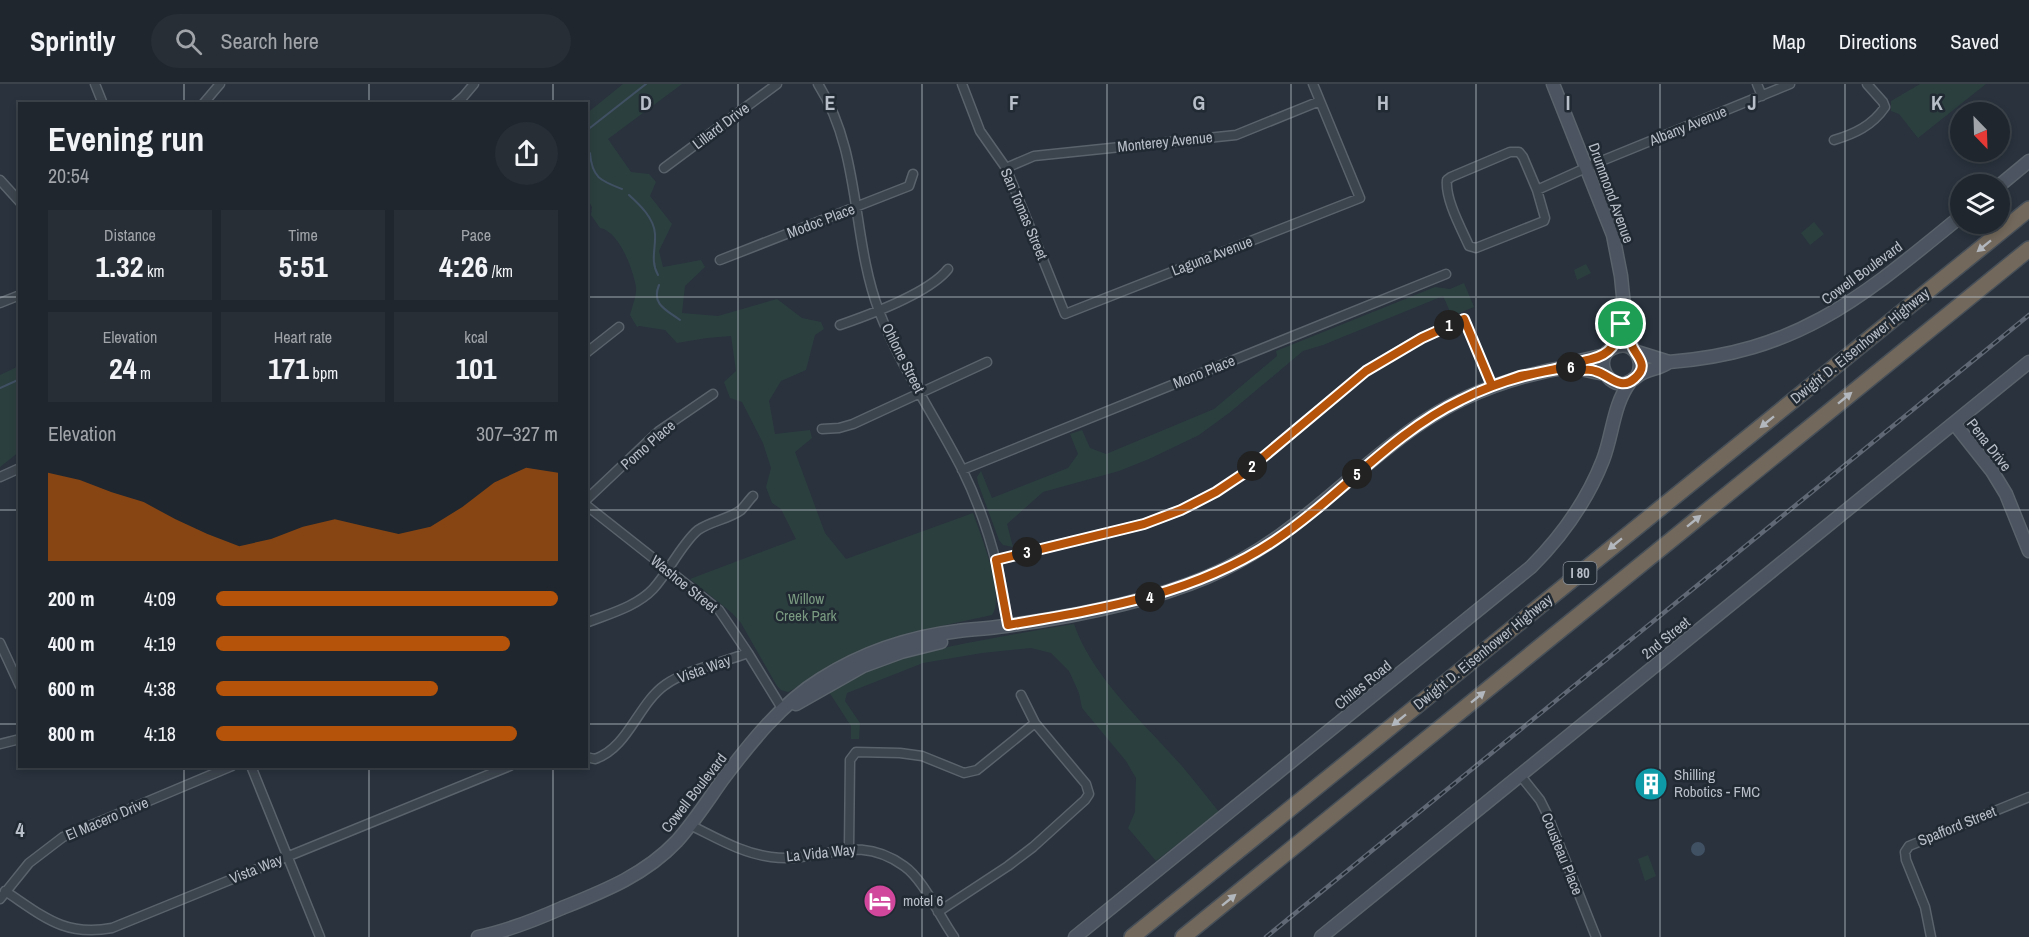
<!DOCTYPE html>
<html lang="en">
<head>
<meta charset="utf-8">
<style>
	:root { --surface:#1f262e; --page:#272e36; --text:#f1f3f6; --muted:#a1a5aa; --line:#3c434a; --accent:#b45309 }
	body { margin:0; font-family:"Archivo Narrow",sans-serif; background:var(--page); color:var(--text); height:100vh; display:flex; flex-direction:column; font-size:22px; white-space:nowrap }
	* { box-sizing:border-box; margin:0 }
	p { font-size:20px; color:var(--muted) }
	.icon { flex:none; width:33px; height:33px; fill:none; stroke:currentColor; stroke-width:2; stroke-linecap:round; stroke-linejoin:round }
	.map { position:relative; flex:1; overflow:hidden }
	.details { position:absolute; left:18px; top:18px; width:570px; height:666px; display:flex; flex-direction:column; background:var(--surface); border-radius:0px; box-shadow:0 3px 9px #0003,0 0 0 2px var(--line) }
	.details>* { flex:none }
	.needle { width:39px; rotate:157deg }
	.fabs { position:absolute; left:1950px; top:18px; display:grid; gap:12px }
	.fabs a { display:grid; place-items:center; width:60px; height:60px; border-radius:50%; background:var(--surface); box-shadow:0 3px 9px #0003,0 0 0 2px var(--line); font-size:30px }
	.pin { position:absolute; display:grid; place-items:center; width:51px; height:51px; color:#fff; margin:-26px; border:3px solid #fff; border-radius:50%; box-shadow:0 2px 6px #0007 }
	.km { position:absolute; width:30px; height:30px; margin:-15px; border-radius:50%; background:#222; color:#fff; font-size:16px; line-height:30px; text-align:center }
	.round { display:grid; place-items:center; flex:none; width:63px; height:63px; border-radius:32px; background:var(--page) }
	.headline { display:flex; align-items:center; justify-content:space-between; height:102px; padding:0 30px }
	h1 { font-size:33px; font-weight:800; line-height:45px }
	.stats { display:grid; grid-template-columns:repeat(3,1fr); gap:9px; height:102px; padding:6px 30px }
	.stats div { display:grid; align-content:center; border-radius:0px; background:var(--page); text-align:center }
	.stats b { font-size:30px; font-weight:800 }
	.stats small { font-size:16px; font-weight:400 }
	.stats p { font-size:16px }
	.chart { height:168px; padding:12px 30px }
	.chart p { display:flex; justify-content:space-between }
	.chart svg { width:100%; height:108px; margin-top:6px; fill:var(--accent); opacity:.7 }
	ul { padding:0 30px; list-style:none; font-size:20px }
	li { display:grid; grid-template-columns:96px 72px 1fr; align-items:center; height:45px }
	li i { height:15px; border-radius:8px; background:var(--accent) }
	header { display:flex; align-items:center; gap:36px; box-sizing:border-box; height:84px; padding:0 30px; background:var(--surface); border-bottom:2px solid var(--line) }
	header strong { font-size:28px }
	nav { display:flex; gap:33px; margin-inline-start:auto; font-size:21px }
	.search { width:420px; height:54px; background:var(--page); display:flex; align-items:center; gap:15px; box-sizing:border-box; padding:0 21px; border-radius:33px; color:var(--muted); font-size:22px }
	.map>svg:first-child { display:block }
	.green { fill:#2c3f3f }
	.water { fill:#415164 }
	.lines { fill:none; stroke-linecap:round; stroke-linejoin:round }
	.stream { stroke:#415164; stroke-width:2 }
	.street-casing { stroke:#5a626b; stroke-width:11 }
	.secondary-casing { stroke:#5a626b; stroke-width:15 }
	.highway-casing { stroke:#474f58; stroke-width:18 }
	.street { stroke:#3c444d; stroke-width:8 }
	.secondary { stroke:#4b5460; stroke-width:12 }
	.highway { stroke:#72685b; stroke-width:15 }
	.rail-casing { stroke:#5f6874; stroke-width:4.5 }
	.rail { stroke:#212933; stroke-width:2; stroke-dasharray:7; stroke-linecap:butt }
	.oneway { fill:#b2b6bd }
	.route-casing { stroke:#fff; stroke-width:12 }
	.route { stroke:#b45309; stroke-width:8 }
	.grid { fill:none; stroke:#b9bfc8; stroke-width:1.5; stroke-opacity:0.55 }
	.labels { text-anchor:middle; stroke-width:5; stroke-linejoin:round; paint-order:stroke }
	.shield { fill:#212933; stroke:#8b929b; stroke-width:1.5 }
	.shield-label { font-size:14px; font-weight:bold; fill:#b9bfc8 }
	.street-label { font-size:15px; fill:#b9bfc8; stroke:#212933 }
	.park-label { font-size:15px; fill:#7a9b81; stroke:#212933 }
	.poi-label { font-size:15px; fill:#b9bfc8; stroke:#212933; text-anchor:start }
	.grid-label { font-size:20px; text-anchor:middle; font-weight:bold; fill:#b9bfc8; stroke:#212933; stroke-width:5; stroke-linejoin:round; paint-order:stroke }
</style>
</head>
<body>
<header>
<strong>Sprintly</strong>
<div class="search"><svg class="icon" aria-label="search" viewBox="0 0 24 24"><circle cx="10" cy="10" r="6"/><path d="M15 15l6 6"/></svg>Search here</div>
<nav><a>Map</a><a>Directions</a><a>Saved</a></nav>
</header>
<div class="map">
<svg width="2029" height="853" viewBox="0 0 2029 853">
	<rect width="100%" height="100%" fill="#29323d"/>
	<path class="green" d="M623,0H682L608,55L631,88L649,90L656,98L650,112L672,140L659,167L663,183L701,176L705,183L685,202L682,229L718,232L777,215L802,234L821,238L824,245L815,251L806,286L781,297L769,317L775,350L810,346L812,354L795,368L825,449L846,475L973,429C980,449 1006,513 992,531L941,542L883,559L788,608L781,606L777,602L741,539L732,529L690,495L796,455L781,425L772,419L766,403L771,384L763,359L742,318L730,314L724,298L736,287L731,252L707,254L677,259L665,246L639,242L637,243L630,231C632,223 637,211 636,203C633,185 619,147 600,144L591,131L592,123L587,115L586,30Z
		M1920,0H1986L1918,54L1899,30L1891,27V17Z
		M1814,138L1824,150L1810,161L1801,149Z
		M1586,180L1591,189L1577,196L1574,186Z
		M1464,199L1474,223L1452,232L1443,212L1323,261L1303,267L1229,329L1199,351L1149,375L1119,387L1043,408L1007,440L1013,463L1003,461L999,456L978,399L977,393L981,387L992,414L1068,384L1078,370L1070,350L1082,346L1090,364L1106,370L1214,325L1277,272L1276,267L1435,203L1450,205Z
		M19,282V368L0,383V291Z
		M1074,540C1092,593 1144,639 1181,681C1194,696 1206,712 1219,728L1156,777L1128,744L1135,728L1136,694L1126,677L1082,624L1079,609L1069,587L1051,569L1031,564L982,569L923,579L847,609L845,617L860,639L859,655H851V642L829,608C873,576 926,567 978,557C1010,551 1042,545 1074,540Z
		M1648,771L1656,792L1645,797L1638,775Z"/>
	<path class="water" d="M1691 765a7 7 0 1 1 14 0a7 7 0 1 1-14 0Z"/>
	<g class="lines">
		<path class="stream" d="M586,47L646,0
			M590,69C592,94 601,97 622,105
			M629,111C640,121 654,134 655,150C656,164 650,177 658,191
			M659,201C651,220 666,226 680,236
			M0,304L20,295"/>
		<defs>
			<path id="street" d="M95,0L103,20
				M818,0C862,69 851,154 879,227C900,282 935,332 962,385C986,434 1001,487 1008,541
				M962,0L980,47L1006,84L1065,230L1360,114L1313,0
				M1757,0L1762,12
				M203,20L220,0
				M455,20L463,13L474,0
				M1834,56C1854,50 1872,42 1885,23L1883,18L1867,0
				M664,84L777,0
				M1006,84L1034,72L1236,51L1320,17
				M0,96L20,118
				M1537,106L1545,134L1544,137L1476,164L1469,162C1461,144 1445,115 1447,96L1451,93L1510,68H1519L1523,73L1537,106L1599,78L1790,0
				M720,176L909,102L913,90
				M0,219L20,211
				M840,241C869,231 929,209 948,185
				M586,269L619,243
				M822,345L839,344L853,340L987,278
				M962,386L1446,190
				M0,393L20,384
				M586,416L659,347L713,310
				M586,421L719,526L748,569L783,626
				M996,476L1144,440L1181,426L1216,408L1243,390L1366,287L1421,254L1464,235L1492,302
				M586,539C608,530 636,523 653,505C668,489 682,459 698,446C711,437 729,435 741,426C745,422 749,416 753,412
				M0,559L20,602
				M0,660L20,655
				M586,673L595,675C628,664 638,620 665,601C685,586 724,578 748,569
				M251,682L320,853
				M1520,691L1540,716L1547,730L1596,853
				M690,741C717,754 741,769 771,773C821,780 855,747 904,782C924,796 939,832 954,853
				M849,764L850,676L856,668L900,669L922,672L964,689L977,686L1035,639
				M5,807C43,832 64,853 112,844L510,682
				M0,815L29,779L63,753L232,682
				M938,828L1008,782L1033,763L1085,716L1089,710L1086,700L1035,639L1021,611
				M1931,853L1925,823L1906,776L1905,768L1909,762L2029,713"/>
			<path id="secondary" d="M1553,0L1613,151L1621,192L1625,232L1632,264
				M2000,101L2029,77
				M1637,268L1669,278
				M1573,282C1583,287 1594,287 1605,290
				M1637,292C1646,276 1633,254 1613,264C1595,272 1603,300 1623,300C1630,299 1633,295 1639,291C1648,285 1659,285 1669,278C1800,268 1863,212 1960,133
				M1954,339L1992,387L2006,410L2029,467
				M796,620L863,582L901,568L941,558
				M478,853C507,847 535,836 562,824C604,807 645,791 677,757C694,738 708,716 723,695C750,659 782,619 821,595C862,569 910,553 958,547C971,545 984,545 997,543C1066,534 1143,520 1207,493C1292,457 1342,395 1414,344C1461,310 1516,291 1573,282L1579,277L1605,271
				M1075,853L1531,483C1562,452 1587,417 1603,376C1613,350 1613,321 1630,298
				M1321,853L2029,278"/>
			<path id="highway" d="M1132,853L2029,125
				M1183,853L2029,165"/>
		</defs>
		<use href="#street" class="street-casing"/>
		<use href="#secondary" class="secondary-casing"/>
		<use href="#highway" class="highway-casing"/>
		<use href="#street" class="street"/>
		<use href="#secondary" class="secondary"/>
		<use href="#highway" class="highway"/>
		<defs>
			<path id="rail" d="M1266,853L2029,231"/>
		</defs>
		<use href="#rail" class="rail-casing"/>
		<use href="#rail" class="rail"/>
	</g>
	<defs><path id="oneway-solid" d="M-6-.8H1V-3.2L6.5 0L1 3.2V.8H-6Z" transform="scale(1.5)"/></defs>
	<g class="oneway">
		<use href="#oneway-solid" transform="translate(1984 162) rotate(141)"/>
		<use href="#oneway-solid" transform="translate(1845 314) rotate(-39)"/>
		<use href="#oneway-solid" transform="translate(1767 338) rotate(141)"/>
		<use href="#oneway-solid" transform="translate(1694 437) rotate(-39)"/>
		<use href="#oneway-solid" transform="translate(1615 460) rotate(141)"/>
		<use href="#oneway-solid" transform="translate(1478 613) rotate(-39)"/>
		<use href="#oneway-solid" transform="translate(1399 636) rotate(141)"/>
		<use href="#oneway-solid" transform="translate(1229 816) rotate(-39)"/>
	</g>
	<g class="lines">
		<defs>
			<path id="route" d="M1621,240C1618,259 1610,271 1591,275C1584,277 1579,277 1574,282L1520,292L1492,302L1464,235L1422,254L1366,287L1243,390L1216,408L1181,426L1144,440L996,476L1008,541C1101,525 1193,511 1274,457C1339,414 1390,350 1461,316C1490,301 1520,292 1551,286C1557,285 1568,281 1574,282C1577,283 1579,285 1582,286C1587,286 1591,285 1595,287C1609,290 1620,308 1635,294C1651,280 1634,271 1631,259C1628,250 1628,241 1625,232L1621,240"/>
		</defs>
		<use href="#route" class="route-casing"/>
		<use href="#route" class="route"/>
	</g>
	<path class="grid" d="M184,0V20M369,0V20M553,0V20M738,0V853M922,0V853M1107,0V853M1291,0V853M1476,0V853M1660,0V853M1845,0V853M0,213H20M586,213H2029M0,426H20M586,426H2029M0,640H20M586,640H2029M184,682V853M369,682V853M553,682V853"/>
	<defs>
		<symbol id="building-disc" viewBox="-11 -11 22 22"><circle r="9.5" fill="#0f9aa8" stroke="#212933"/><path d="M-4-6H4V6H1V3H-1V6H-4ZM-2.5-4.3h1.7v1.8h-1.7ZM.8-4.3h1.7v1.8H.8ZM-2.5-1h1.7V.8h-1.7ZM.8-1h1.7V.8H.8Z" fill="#fff"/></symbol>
		<symbol id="hotel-disc" viewBox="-11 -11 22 22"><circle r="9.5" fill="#d1479c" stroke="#212933"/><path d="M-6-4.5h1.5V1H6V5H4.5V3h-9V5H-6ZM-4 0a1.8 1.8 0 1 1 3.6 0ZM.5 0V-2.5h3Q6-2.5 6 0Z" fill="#fff"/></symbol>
	</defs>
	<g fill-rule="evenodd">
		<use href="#building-disc" x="1632" y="681" width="38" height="38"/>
		<use href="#hotel-disc" x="861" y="798" width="38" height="38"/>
	</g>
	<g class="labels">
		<rect class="shield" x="1563.5" y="478" width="33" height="22" rx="4.5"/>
		<g class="shield-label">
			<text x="1580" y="494">I 80</text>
		</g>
		<g class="street-label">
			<text transform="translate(721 42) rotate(-37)" y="5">Lillard Drive</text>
			<text transform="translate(1688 42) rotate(-22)" y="5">Albany Avenue</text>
			<text transform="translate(1165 58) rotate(-6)" y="5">Monterey Avenue</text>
			<text transform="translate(1611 109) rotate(70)" y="5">Drummond Avenue</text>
			<text transform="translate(1024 130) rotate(67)" y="5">San Tomas Street</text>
			<text transform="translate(821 137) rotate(-21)" y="5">Modoc Place</text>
			<text transform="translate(1212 172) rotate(-21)" y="5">Laguna Avenue</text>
			<text transform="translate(1862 189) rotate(-36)" y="5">Cowell Boulevard</text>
			<text transform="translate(1860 262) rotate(-39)" y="5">Dwight D. Eisenhower Highway</text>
			<text transform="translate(903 274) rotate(63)" y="5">Ohlone Street</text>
			<text transform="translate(1204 288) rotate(-22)" y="5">Mono Place</text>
			<text transform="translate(648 361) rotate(-41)" y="5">Pomo Place</text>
			<text transform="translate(1989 361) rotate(52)" y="5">Pena Drive</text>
			<text transform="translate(684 500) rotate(39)" y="5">Washoe Street</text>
			<text transform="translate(1666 554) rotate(-39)" y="5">2nd Street</text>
			<text transform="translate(1483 568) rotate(-39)" y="5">Dwight D. Eisenhower Highway</text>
			<text transform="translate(704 585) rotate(-20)" y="5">Vista Way</text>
			<text transform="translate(1363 601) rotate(-39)" y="5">Chiles Road</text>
			<text transform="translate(694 709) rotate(-52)" y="5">Cowell Boulevard</text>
			<text transform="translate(107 735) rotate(-23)" y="5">El Macero Drive</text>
			<text transform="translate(1957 742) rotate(-22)" y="5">Spafford Street</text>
			<text transform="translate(821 769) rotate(-6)" y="5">La Vida Way</text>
			<text transform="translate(1562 770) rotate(68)" y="5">Cousteau Place</text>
			<text transform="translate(256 785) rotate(-22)" y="5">Vista Way</text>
		</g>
		<g class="park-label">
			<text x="806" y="520">Willow<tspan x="806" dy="17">Creek Park</tspan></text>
		</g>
		<g class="poi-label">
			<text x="1674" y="696">Shilling<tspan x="1674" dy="17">Robotics - FMC</tspan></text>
			<text x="903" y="822">motel 6</text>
		</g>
	</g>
	<g class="grid-label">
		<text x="646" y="26">D</text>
		<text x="830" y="26">E</text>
		<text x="1014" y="26">F</text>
		<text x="1199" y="26">G</text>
		<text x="1383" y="26">H</text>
		<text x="1568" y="26">I</text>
		<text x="1752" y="26">J</text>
		<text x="1937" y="26">K</text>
		<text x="20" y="753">4</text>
	</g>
</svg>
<div class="fabs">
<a><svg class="needle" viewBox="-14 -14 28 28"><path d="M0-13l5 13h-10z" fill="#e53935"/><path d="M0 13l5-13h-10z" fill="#a1a5aa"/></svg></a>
<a><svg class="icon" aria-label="layers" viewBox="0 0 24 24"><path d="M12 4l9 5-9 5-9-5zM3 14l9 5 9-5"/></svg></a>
</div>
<div class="pin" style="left:1621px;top:240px;background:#1e9e55"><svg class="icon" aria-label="arrive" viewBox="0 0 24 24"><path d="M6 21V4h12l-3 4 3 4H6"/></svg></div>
<b class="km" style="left:1449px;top:241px">1</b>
<b class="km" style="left:1252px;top:382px">2</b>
<b class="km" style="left:1027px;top:468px">3</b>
<b class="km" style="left:1150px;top:513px">4</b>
<b class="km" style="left:1357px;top:390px">5</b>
<b class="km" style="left:1571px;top:283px">6</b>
<section class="details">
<div class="headline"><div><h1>Evening run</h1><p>20:54</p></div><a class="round"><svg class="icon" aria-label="share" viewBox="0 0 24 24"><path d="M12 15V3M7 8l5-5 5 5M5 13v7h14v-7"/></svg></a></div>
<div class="stats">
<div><p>Distance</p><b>1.32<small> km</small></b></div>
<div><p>Time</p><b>5:51</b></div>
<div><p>Pace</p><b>4:26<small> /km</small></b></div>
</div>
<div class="stats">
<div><p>Elevation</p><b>24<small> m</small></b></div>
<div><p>Heart rate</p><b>171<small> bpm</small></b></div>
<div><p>kcal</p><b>101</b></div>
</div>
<div class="chart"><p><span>Elevation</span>307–327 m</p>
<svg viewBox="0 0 160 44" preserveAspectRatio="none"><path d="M0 44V8L10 11L20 16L30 20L40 27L50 33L60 38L70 35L80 30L90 27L100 30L110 33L120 30L130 22L140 12L150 6L160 8V44z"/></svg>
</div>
<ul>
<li><b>200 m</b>4:09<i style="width:100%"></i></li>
<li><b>400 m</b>4:19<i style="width:86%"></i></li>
<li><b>600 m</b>4:38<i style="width:65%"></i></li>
<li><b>800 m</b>4:18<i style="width:88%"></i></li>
</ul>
</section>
</div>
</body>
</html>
